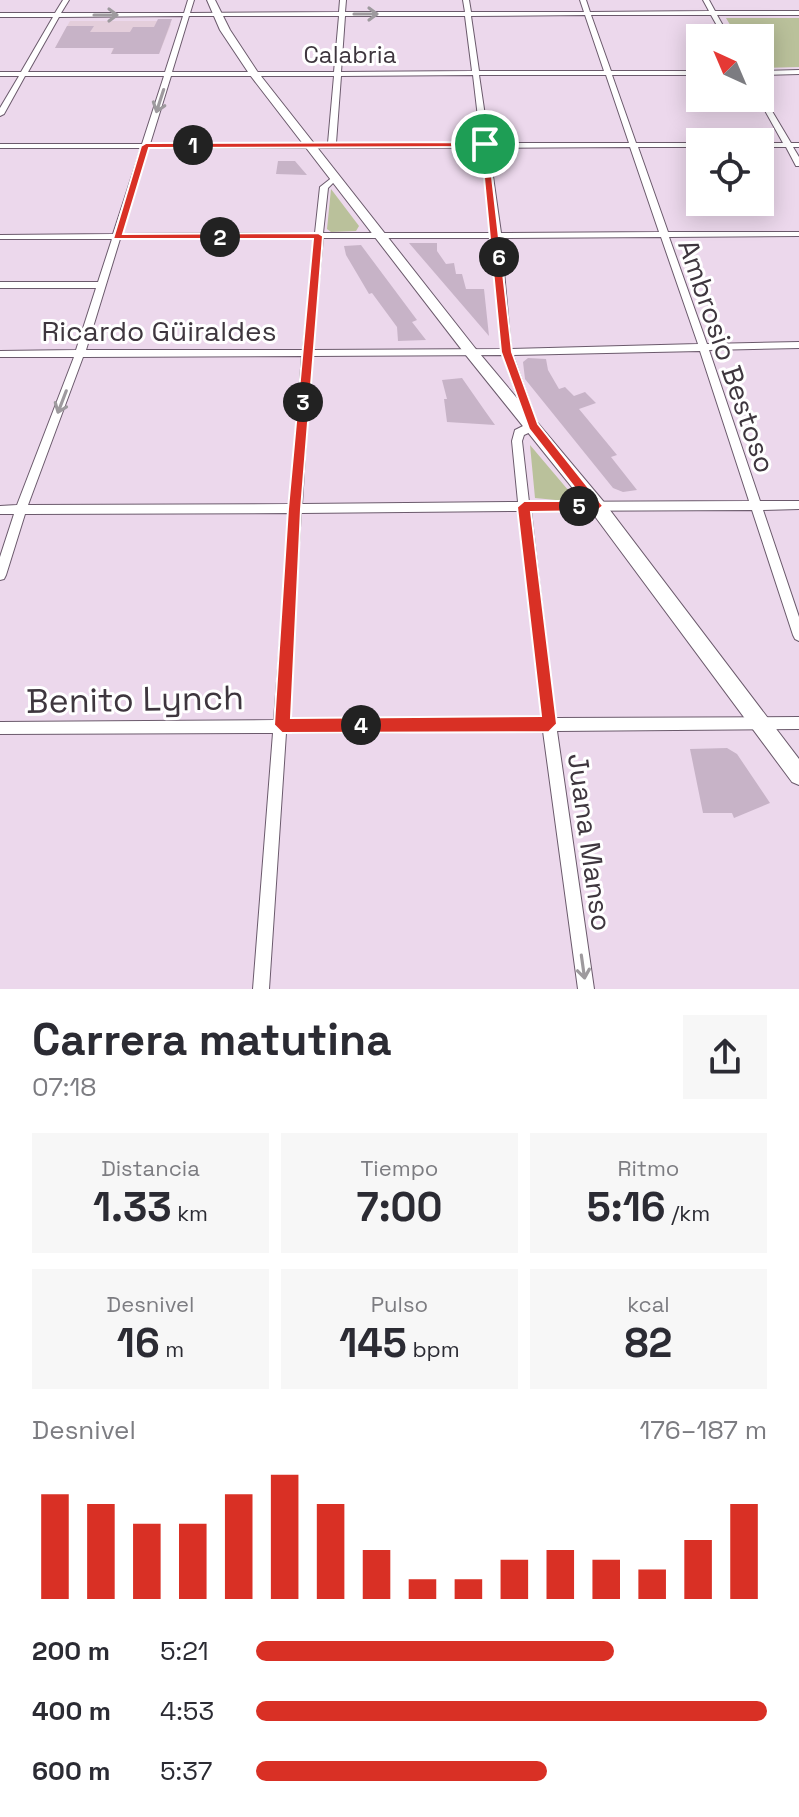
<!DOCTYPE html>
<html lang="es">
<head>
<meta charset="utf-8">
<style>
	:root { --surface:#fff; --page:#f7f7f7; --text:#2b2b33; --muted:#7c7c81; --accent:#d93025 }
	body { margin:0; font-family:"Space Grotesk",sans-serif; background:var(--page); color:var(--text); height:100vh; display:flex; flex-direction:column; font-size:30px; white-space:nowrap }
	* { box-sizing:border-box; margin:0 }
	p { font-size:26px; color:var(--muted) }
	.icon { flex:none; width:44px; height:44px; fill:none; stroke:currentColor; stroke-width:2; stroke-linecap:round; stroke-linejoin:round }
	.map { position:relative; height:989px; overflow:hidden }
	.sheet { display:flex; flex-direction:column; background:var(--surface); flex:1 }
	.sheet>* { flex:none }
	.needle { width:52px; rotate:316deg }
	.tools { position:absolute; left:686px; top:24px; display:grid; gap:16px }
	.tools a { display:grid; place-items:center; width:88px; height:88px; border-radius:0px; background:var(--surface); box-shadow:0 4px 20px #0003; font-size:40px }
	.pin { position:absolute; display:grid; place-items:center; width:68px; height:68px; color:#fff; margin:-34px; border:4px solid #fff; border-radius:50%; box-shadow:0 2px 8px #0007 }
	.km { position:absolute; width:40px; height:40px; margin:-20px; border-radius:50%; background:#222; color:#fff; font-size:22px; line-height:40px; text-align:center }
	.round { display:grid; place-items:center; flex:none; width:84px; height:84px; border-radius:0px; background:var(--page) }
	.summary { display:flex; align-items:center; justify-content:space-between; height:136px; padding:0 32px }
	h1 { font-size:44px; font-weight:600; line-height:60px }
	.figures { display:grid; grid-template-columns:repeat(3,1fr); gap:12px; height:136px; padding:8px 32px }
	.figures div { display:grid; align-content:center; border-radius:0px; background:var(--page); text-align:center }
	.figures b { font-size:40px; font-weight:600 }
	.figures small { font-size:22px; font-weight:400 }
	.figures p { font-size:22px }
	.chart { height:224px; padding:16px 32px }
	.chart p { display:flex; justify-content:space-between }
	.chart svg { width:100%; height:144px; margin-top:8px; stroke:var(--accent); stroke-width:6 }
	ul { padding:0 32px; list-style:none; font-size:26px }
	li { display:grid; grid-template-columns:128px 96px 1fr; align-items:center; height:60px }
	li i { height:20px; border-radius:10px; background:var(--accent) }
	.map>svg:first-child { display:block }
	.commercial { fill:#e4cedb }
	.green { fill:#bac19b }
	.building { fill:#c7b3c7 }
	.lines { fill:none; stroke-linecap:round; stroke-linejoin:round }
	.street-casing { stroke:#6b5a6c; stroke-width:2 }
	.secondary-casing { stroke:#6b5a6c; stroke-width:2 }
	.street { fill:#fff; fill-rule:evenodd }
	.secondary { fill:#fff; fill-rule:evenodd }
	.oneway { stroke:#9e9a9e }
	.route { fill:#d93025; stroke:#fff; stroke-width:2; fill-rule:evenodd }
	.labels { text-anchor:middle; stroke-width:6; stroke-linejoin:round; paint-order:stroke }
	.far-street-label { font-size:24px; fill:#3e363e; stroke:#fff }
	.street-label { font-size:28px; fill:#3e363e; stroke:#fff }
	.near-street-label { font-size:34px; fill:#3e363e; stroke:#fff }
</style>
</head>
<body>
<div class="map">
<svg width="799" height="989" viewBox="0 0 799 989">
	<rect width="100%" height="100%" fill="#ecd8ec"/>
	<path class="commercial" d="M70,21H166L171,24L159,54H111L113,48H55Z"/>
	<path class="green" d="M726,18H799V67L760,68V38H738Z
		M331,189L359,226L356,231L331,232L327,229Z
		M530,445L574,497L566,501L535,498Z"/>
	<path class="building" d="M158,19H172L159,54H111L114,48H55L67,26H94L90,32H130L133,27H154Z
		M278,161H295L307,175L276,174Z
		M409,243H437V251L446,264L454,263L456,274H462L466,289H484L489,336Z
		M361,245L417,320L412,322L426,340L398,341L397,327L372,293L369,294L346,255L344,246Z
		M528,358L546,359L548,370L559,389L565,387L574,396L585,392L596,403L579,409L617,455L611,457L637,490L623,492L613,488L525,379L523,362Z
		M462,378L485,411L495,425L447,422L444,399H447L442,380Z
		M727,748L737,754L770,803L734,818L732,813H703L690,749Z"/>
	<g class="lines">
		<defs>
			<path id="street" d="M63,0H69L61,13H184L188,0H194L190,13L339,12L340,0H346L345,12H465L463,0H469L471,12H584L580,0H586L590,12L709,11L703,0H709L715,11H799V15H717L730,38H724L711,15H591L611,71H700V75H612L636,143H700V147H638L668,232H799V236L669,237L707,344L799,342V348L709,350L760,501H799V509L763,510L799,617V641L795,639L793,635L752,510L531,511L555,718L799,717V729L557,731L594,989H578L543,731L286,733L269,989H253L273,733L0,734V722L274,720L290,513L25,514L6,575L4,579L0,580V557L14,514H0V506L17,505L74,357H0V351L76,350L96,288H0V282H98L112,239H0V235L113,234L141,148H0V144H142L164,76H25L4,114L0,116V108L19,76H0V72H21L53,17H0V13H55ZM585,15L604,71H479L471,16ZM183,16L165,72H28L59,17ZM189,16H339L334,72H172ZM345,16H465L472,71L341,72ZM473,75L481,143H336L341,76ZM479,75H606L629,143H489ZM171,76H334L328,143L150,144ZM630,147L659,232L501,233L489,148ZM148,148H482L493,233H323L328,188L338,178L334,176L320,187L315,233L122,234ZM661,237L698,344L511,349L501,238ZM315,238L303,350H86L120,239ZM323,238H493L502,349L312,350ZM700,351L749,501L529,502L522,441L524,435L537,429L538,426L513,355ZM503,355L527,424L515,430L512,441L518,502L302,504L311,356ZM302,356L290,504L28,505L83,357ZM519,511L542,718L287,720L301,513Z
				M799,70V74L760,75V71Z
				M760,94L763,96L791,143H799V147H793L799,157V166H796L786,147H760V143H783L758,98H760Z"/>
			<path id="secondary" d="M207,0H215L230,30L257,71L475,348L603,501L799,759V785L792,782L591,511L465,354L250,75L220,30Z"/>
		</defs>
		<use href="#street" class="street-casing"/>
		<use href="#secondary" class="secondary-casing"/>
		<use href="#street" class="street"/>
		<use href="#secondary" class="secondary"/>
	</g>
	<defs><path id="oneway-shaft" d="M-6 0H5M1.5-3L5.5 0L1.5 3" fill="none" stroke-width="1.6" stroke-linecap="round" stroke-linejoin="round" transform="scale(2)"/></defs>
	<g class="oneway">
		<use href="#oneway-shaft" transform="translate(366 14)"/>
		<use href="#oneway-shaft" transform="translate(106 15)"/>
		<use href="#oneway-shaft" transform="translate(160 101) rotate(108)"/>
		<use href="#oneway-shaft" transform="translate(62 402) rotate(111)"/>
		<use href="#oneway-shaft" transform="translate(583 967) rotate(82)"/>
	</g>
	<path class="route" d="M488,142L512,352L538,424L603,506L597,511L531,512L557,724L549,732L282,733L274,725L288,509L313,239H113L141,146L146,143ZM481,147L501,352L529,429L585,501H524L517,507L541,716L291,718L301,509L323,236L318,233L123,234L149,148Z"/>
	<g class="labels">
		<g class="far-street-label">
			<text x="350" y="63">Calabria</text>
		</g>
		<g class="street-label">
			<text x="159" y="341">Ricardo Güiraldes</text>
			<text transform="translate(727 356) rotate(71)" y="10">Ambrosio Bestoso</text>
			<text transform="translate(590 842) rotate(82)" y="10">Juana Manso</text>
		</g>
		<g class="near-street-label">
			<text transform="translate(135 699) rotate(-1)" y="12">Benito Lynch</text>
		</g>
	</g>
</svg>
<div class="tools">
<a><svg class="needle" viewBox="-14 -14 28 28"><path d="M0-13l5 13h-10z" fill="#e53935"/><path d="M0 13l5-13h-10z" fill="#7c7c81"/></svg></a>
<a><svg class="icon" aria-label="locate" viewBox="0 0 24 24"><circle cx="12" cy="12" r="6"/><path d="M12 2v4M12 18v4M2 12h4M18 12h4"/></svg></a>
</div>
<div class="pin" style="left:485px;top:144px;background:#1e9e55"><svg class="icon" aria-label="arrive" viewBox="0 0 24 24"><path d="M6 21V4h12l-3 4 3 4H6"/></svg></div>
<b class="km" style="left:193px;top:145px">1</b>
<b class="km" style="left:220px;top:237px">2</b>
<b class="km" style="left:303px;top:402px">3</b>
<b class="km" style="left:361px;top:725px">4</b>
<b class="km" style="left:579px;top:506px">5</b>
<b class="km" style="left:499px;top:257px">6</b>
</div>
<section class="sheet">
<div class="summary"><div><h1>Carrera matutina</h1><p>07:18</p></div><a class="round"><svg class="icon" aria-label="share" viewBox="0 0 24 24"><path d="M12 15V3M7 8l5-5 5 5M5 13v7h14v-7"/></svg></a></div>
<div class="figures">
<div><p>Distancia</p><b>1.33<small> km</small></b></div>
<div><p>Tiempo</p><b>7:00</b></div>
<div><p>Ritmo</p><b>5:16<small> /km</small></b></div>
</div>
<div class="figures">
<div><p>Desnivel</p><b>16<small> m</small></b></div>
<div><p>Pulso</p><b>145<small> bpm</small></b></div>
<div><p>kcal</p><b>82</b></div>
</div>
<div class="chart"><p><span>Desnivel</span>176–187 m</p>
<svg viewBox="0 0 160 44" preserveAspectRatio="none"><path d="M5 44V12M15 44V15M25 44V21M35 44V21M45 44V12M55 44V6M65 44V15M75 44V29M85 44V38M95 44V38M105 44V32M115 44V29M125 44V32M135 44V35M145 44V26M155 44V15"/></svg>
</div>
<ul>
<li><b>200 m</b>5:21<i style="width:70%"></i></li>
<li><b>400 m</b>4:53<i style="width:100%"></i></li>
<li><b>600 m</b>5:37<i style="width:57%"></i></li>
</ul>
</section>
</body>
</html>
